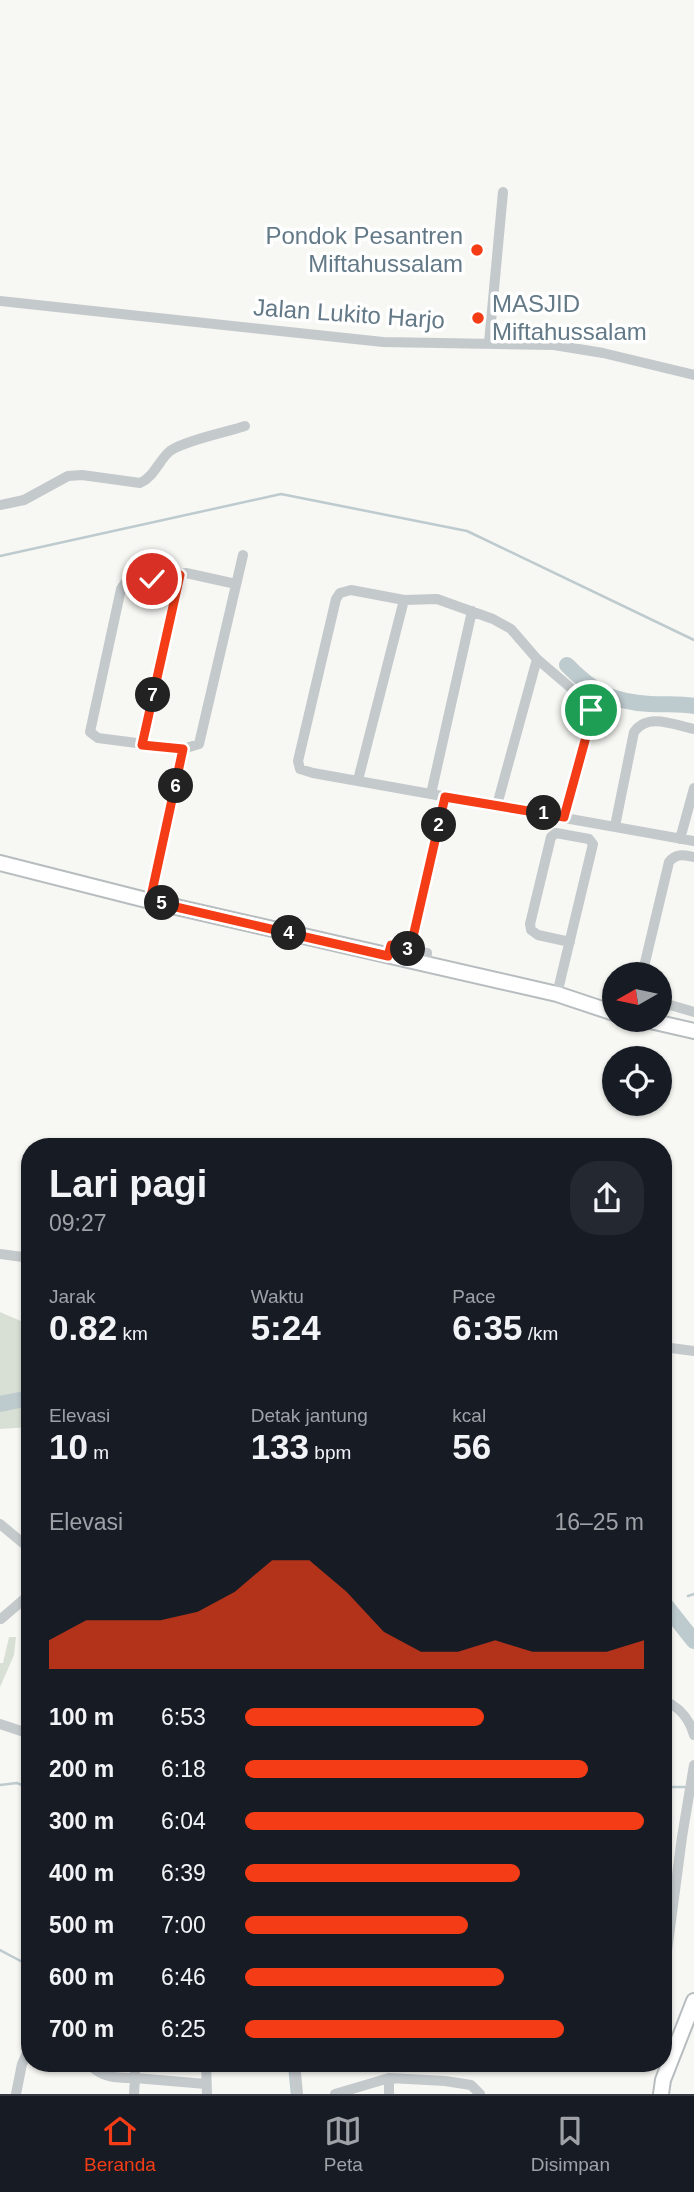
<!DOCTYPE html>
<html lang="id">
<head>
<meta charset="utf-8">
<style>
	:root { --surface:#171b24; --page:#242831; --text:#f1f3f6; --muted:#9ea1a6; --line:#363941; --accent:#f43d16 }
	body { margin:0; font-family:Helvetica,sans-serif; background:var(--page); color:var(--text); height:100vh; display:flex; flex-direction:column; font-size:26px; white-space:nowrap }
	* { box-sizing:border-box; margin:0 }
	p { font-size:23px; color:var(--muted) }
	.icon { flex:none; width:38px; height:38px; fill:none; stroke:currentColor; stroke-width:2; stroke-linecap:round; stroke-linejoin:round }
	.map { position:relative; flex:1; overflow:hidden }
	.panel { position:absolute; left:21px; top:1138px; width:651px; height:934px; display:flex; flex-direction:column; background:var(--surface); border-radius:28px; box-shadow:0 2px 5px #0004 }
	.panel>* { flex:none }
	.needle { width:46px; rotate:261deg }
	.buttons { position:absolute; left:602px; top:962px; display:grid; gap:14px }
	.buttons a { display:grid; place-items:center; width:70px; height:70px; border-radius:50%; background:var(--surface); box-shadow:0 2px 5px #0004; font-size:35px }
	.pin { position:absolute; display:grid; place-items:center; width:60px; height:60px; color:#fff; margin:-30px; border:4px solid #fff; border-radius:50%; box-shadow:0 2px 7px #0007 }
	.km { position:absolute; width:35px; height:35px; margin:-18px; border-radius:50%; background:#222; color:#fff; font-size:19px; line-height:35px; text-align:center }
	.round { display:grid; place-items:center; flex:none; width:74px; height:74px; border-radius:28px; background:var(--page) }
	.overview { display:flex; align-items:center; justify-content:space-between; height:119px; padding:0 28px }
	h1 { font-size:38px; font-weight:600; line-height:52px }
	.metrics { display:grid; grid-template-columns:repeat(3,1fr); gap:10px; height:119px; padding:7px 28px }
	.metrics div { display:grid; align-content:center }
	.metrics b { font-size:35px; font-weight:600 }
	.metrics small { font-size:19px; font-weight:400 }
	.metrics p { font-size:19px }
	.chart { height:196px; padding:14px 28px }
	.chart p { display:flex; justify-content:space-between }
	.chart svg { width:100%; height:126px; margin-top:7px; fill:var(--accent); opacity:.7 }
	ul { padding:0 28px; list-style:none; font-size:23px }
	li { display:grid; grid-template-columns:112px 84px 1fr; align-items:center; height:52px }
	li i { height:18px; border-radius:9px; background:var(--accent) }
	.menu { display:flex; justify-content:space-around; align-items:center; height:98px; border-top:2px solid var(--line); background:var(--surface); font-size:19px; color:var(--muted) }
	.menu a { display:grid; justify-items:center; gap:4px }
	.menu .current { color:var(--accent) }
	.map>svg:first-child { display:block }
	.green { fill:#d8dfd4 }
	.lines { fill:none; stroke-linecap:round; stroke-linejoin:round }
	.stream { stroke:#bdcace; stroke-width:2.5 }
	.river { stroke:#bdcace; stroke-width:16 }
	.major-casing { stroke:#b7bcbf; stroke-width:18 }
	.minor { stroke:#c4c9cc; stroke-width:10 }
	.major { stroke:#fff; stroke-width:14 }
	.route-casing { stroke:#fff; stroke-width:14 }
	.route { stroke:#f43d16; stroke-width:9 }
	.poi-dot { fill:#f43d16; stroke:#fff; stroke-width:2.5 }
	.labels { text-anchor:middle; stroke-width:7; stroke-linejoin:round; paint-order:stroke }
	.poi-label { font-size:24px; fill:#637987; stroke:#fff; text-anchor:end }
	.street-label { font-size:24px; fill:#637987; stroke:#fff }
</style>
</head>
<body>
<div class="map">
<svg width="694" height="2094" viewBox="0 0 694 2094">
	<rect width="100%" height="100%" fill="#f7f7f3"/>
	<path class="green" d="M0,1312L30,1325V1427L0,1429Z
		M9,1637H16L14,1655L0,1687V1663H3Z"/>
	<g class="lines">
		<path class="stream" d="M0,556L281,494L467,531L694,640
			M688,1596L694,1594
			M0,1785L17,1783L30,1788
			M663,1787H686
			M0,1950L30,1966
			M289,2063L292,2094"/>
		<path class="river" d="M567,665C592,691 612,702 650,704C665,705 679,703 694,706
			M0,1404L30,1398
			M663,1598V1602L694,1641"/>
		<defs>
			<path id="major" d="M0,863L150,901L557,994L614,1013
				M646,1020L694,1031
				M661,2094L663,2080L694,2001"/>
		</defs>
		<use href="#major" class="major-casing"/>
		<path class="minor" d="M0,301L383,342L554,345L603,353L694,375
			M489,343L503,192
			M0,505L24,500L68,476L82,475L140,483C154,477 159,460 170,451C183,441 227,432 245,426
			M142,745L180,575
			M183,749L98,738L90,732L121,589L125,583L134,580L186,573L236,584
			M358,780L404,600
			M431,794L472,611
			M497,805L537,659
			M564,817L589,726L591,710L585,700L537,659L511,629L493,619L437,599L404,600L351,590L340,593L336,599L298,761L300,769L313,773L694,841
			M615,826L634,732C648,712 674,725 694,729
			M680,839L694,788
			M150,901L183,749L199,744L243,555
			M388,956L391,945L410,950
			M426,964L427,953L410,950L445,797
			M642,975L669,862C676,853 683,855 694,857
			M557,994L593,844L589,839L556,833L551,837L530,924L531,930L538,935L570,942
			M660,1002L694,1012
			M0,1254L30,1258
			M663,1347L694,1351
			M0,1524L30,1549
			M1,1619L30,1594
			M663,1700C680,1707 689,1718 694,1735
			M0,1724L30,1734
			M88,2063C102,2078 115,2078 135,2078V2063
			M206,2063L207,2094
			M295,2063L298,2094
			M663,2073L667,1951L682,1837L694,1765
			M16,2094L22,2064L30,2046
			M134,2094L135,2078L206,2084
			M335,2094L389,2078L445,2081L471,2085L480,2094
			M389,2094V2078"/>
		<use href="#major" class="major"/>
	</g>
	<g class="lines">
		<defs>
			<path id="route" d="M152,579L180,575L142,745L183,749L150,901L388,956L391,945L410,950L445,797L564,817L589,726L591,710"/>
		</defs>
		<use href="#route" class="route-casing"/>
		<use href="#route" class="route"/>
	</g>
	<g class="poi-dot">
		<circle cx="477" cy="250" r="7"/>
		<circle cx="478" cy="318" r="7"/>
	</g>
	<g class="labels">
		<g class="poi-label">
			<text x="463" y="244">Pondok Pesantren<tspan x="463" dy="28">Miftahussalam</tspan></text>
			<text x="492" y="312" text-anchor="start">MASJID<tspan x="492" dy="28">Miftahussalam</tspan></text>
		</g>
		<g class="street-label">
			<text transform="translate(349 314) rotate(4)" y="8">Jalan Lukito Harjo</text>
		</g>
	</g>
</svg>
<div class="buttons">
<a><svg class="needle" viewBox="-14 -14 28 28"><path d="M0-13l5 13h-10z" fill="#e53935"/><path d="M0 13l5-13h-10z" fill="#9ea1a6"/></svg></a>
<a><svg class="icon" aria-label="locate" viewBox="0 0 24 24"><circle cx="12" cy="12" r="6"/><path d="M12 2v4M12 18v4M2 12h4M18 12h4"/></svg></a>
</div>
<div class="pin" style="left:591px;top:710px;background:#1e9e55"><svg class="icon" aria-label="arrive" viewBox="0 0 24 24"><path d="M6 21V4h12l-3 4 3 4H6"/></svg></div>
<div class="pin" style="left:152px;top:579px;background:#d93025"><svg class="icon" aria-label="check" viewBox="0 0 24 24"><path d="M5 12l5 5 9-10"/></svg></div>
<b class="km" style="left:544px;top:813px">1</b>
<b class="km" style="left:439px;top:825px">2</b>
<b class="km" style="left:408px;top:949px">3</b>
<b class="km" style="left:289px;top:933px">4</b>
<b class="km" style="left:162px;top:903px">5</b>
<b class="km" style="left:176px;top:786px">6</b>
<b class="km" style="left:153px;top:695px">7</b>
<section class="panel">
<div class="overview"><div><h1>Lari pagi</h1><p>09:27</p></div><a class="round"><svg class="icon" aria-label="share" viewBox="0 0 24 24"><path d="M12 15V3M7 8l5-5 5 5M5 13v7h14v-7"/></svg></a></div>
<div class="metrics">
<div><p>Jarak</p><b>0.82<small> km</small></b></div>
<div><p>Waktu</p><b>5:24</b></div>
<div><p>Pace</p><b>6:35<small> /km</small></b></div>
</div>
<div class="metrics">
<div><p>Elevasi</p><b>10<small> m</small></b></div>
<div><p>Detak jantung</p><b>133<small> bpm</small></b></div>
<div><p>kcal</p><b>56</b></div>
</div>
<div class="chart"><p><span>Elevasi</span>16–25 m</p>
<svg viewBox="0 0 160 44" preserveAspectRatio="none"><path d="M0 44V34L10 27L20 27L30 27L40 24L50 17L60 6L70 6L80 17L90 31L100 38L110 38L120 34L130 38L140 38L150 38L160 34V44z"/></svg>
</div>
<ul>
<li><b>100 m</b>6:53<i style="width:60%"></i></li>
<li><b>200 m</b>6:18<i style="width:86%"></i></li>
<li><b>300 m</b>6:04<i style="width:100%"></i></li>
<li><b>400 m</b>6:39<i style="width:69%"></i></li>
<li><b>500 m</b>7:00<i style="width:56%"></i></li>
<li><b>600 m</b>6:46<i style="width:65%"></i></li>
<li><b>700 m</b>6:25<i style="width:80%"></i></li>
</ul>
</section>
</div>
<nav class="menu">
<a class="current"><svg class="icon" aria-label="home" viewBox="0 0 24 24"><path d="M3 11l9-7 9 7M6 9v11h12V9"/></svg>Beranda</a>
<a><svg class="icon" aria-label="map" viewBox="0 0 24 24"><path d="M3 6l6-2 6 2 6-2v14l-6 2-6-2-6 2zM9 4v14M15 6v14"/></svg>Peta</a>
<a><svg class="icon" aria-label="saved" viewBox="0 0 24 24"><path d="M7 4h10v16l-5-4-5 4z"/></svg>Disimpan</a>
</nav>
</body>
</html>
